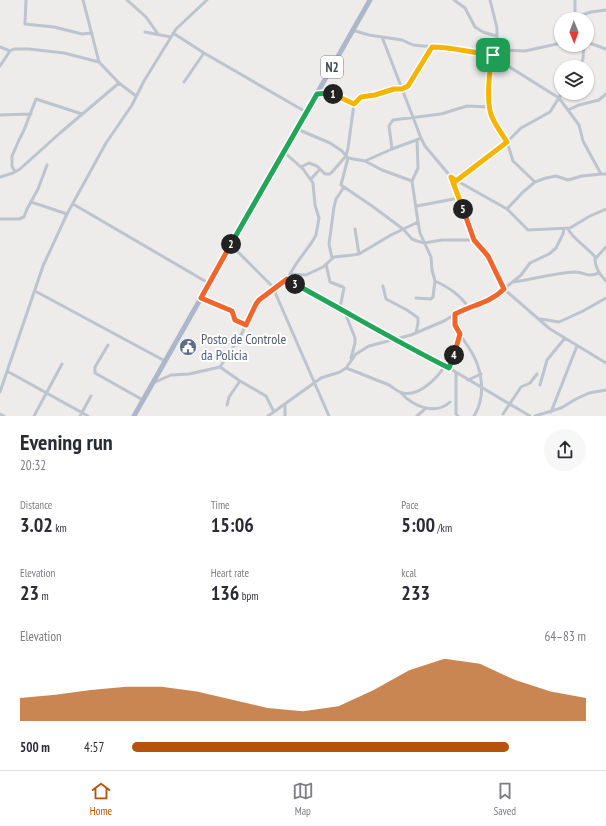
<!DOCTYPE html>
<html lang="en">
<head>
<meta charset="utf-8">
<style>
	:root { --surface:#fff; --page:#f7f7f7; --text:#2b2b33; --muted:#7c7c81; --line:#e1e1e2; --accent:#b45309 }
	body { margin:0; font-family:"PT Sans Narrow",sans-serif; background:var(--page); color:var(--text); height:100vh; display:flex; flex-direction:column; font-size:15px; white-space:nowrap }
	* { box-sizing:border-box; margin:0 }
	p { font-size:13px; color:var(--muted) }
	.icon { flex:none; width:22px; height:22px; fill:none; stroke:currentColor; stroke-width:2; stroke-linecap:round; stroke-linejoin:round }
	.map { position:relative; height:416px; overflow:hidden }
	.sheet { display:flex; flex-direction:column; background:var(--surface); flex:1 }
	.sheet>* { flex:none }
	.needle { width:26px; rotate:179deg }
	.buttons { position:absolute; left:554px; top:12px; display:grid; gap:8px }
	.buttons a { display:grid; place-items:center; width:40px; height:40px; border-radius:50%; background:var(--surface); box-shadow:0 1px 3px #0004; font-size:20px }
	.pin { position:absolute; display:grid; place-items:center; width:34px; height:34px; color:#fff; margin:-17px; border-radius:8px; box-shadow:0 2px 6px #0006 }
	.km { position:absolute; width:20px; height:20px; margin:-10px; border-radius:50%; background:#222; color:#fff; font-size:11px; line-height:20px; text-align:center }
	.round { display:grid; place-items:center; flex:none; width:42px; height:42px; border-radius:21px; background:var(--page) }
	.head { display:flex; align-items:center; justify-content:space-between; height:68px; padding:0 20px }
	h1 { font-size:22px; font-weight:600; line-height:30px }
	.metrics { display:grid; grid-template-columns:repeat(3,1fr); gap:6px; height:68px; padding:4px 20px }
	.metrics div { display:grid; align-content:center }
	.metrics b { font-size:20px; font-weight:600 }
	.metrics small { font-size:11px; font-weight:400 }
	.metrics p { font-size:11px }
	.chart { height:112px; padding:8px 20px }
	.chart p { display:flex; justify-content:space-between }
	.chart svg { width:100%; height:72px; margin-top:4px; fill:var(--accent); opacity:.7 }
	ul { padding:0 20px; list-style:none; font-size:13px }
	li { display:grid; grid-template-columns:64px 48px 1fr; align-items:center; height:30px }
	li i { height:10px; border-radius:5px; background:var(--accent) }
	.menu { display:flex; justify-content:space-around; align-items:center; height:56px; border-top:1px solid var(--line); background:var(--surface); font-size:11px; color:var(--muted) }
	.menu a { display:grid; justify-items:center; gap:2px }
	.menu .on { color:var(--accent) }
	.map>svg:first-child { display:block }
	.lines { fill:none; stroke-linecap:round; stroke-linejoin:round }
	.street { stroke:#bdc4cd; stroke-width:3 }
	.primary { stroke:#acb8c9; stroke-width:5 }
	.split-1-casing { stroke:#fff; stroke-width:8 }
	.split-2-casing { stroke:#fff; stroke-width:8 }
	.split-3-casing { stroke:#fff; stroke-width:8 }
	.split-4-casing { stroke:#fff; stroke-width:8 }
	.split-5-casing { stroke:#fff; stroke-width:8 }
	.split-6-casing { stroke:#fff; stroke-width:8 }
	.split-1 { stroke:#f5b400; stroke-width:5 }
	.split-2 { stroke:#22a559; stroke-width:5 }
	.split-3 { stroke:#f0652b; stroke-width:5 }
	.split-4 { stroke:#22a559; stroke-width:5 }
	.split-5 { stroke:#f0652b; stroke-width:5 }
	.split-6 { stroke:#f5b400; stroke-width:5 }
	.labels { text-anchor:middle; stroke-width:4; stroke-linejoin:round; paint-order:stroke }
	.shield { fill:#fff; stroke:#7d8289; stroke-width:1 }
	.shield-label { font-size:13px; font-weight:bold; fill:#454d57 }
	.service-label { font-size:14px; fill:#4e5e75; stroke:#fff; text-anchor:start }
</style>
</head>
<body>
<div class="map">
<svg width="606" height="416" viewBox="0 0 606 416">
	<rect width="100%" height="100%" fill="#eeebeb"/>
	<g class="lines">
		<path class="street" d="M26,0L25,24L54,27L82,34L92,33
			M83,0L99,62
			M127,0L146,17L158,34
			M454,0L465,8L475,27L483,32L496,36
			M490,0L497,28V49L493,55L490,71L489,98L491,115L507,142L513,161L535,182
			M575,0V17
			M575,17L591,12L606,10
			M352,30L369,35L402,40L413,45L423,46L447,47L479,54L493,55
			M145,32L171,37
			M173,33L204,53L306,112
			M382,37L421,138L425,146L451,177L474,240L488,256L504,289L550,329L606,363
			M587,42L606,49
			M0,47L10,51
			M499,50L503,60L508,66L559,98L579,125L583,141L601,174H606
			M499,50L525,51L561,43
			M0,66L10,51L14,49H29L64,53L99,62L119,83L136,96
			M579,67L583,59L584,45
			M587,74L591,75
			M184,82L204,53
			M317,94L329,93L354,104
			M568,110L579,105L599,100L606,94
			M0,115L31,114
			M297,129L330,143L342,151L348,158L341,185L372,206L403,229L412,239L417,241L424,243L442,240H474
			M392,149L389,126L393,120L441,114L467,106L490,107
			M348,158L365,161L382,170L412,181
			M365,161L392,149L419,139
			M301,167L309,163L317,166L325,174H330L332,172L346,156L348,148L354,104L357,100L364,96L375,95L394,89H402L408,86L432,47
			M15,172L12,166V156L19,140L24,130L36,99L82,114
			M0,177L13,173L20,169L60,133L119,83
			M452,178L507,209L528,230L570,228L590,216L606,209
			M311,179L320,169
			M456,181L509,140L521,128L550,112L562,93
			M31,202L67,214
			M73,204L210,284
			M417,206L459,198
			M507,209L523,192L535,182L546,178L556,176L568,180L582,176L602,174
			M0,219H19L24,217L27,209L38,189L47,165
			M355,229L359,254
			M568,229C572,238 589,249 596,258
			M231,245L275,289
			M606,247L595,259C595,268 600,275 606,281
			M332,258L329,244L334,207L336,199L344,187
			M326,264L330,282L343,287L344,288L340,308
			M290,274L306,275L323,267L334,257L353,255L359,254L391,235L418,222L412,181L418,168L417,140
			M287,279L344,310L355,338V343L351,358
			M435,281C450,288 460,295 469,308
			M513,282C534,279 554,273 575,272C585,272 586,278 599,273
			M383,286L386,299L407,310L418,318V323L416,333
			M274,290L329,416
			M35,291L165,361
			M201,298L232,311L236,320L245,325
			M416,298L431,299L433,297L435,281L432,270L431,257L420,233L418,222
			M344,310L393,339L449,368L530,416
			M455,314C455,333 460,333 469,348C482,367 487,395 474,416
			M541,319L559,322L583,311L606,298
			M108,345L95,367V373L143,400
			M220,367L240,381L266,396L274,412
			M346,368C360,373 373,379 387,384C392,386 397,392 403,393C419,397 437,378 445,366
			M449,368L460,335
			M7,371L88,416
			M456,373V414L458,416
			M468,380L481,374
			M153,383L171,375L189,374L220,367L240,337L257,302L287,279L296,264L312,242L316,235L319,218L315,205L313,183L303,169L284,152
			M540,385L547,360L565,338
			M0,392L43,266L67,214L106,143L132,105L144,81L176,29L207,0
			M401,393C413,406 435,416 450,402
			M285,404V416
			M227,405L229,397L240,381
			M551,412L577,346
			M0,414L4,416
			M503,414L521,387L530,383L537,374
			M34,416L62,364
			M80,416L91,396
			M268,416L321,378L340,372L346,368L356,354L369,346L411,335L444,321L464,309L493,298L521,275L530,263L549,254L556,248L563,234L564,229
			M417,416L425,409
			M535,416L561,408L576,399L589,393L606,390"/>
		<path class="primary" d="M134,416L370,0"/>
	</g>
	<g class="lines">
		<defs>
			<path id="split-1" d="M333,94L354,104L361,97L375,95L394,89H402L408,86L432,47C453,47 472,53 493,55"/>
			<path id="split-2" d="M231,244L317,94L329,93L333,94"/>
			<path id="split-3" d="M231,244L201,298L232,311L235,320L246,325L256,304L259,300L287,279L295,284"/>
			<path id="split-4" d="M295,284C347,312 397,342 449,368L454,355"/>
			<path id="split-5" d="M454,355L460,334L455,325V314C472,305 490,303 504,289L488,256L474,240L463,209"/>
			<path id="split-6" d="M463,209L451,177L456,181L507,142C502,134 496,126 492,117C486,104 489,69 493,55"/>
		</defs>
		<use href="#split-1" class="split-1-casing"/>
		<use href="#split-2" class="split-2-casing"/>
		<use href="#split-3" class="split-3-casing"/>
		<use href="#split-4" class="split-4-casing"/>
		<use href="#split-5" class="split-5-casing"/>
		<use href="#split-6" class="split-6-casing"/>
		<use href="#split-1" class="split-1"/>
		<use href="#split-2" class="split-2"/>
		<use href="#split-3" class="split-3"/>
		<use href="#split-4" class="split-4"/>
		<use href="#split-5" class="split-5"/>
		<use href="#split-6" class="split-6"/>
	</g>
	<defs>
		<symbol id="civic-disc" viewBox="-11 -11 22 22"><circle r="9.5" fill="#5c6f8a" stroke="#fff"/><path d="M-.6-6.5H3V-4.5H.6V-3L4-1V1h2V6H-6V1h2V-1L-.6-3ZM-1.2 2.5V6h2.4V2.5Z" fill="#fff"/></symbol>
	</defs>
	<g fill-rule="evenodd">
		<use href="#civic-disc" x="178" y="337" width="20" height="20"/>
	</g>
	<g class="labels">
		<rect class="shield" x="321" y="56" width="22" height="22" rx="3"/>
		<g class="shield-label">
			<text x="332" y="72">N2</text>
		</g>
		<g class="service-label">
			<text x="201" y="344">Posto de Controle<tspan x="201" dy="16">da Polícia</tspan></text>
		</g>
	</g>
</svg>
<div class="buttons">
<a><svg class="needle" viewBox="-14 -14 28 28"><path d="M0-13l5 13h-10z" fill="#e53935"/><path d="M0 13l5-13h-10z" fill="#7c7c81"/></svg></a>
<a><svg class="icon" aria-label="layers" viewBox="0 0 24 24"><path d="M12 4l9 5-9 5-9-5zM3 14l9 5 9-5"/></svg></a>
</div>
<div class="pin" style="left:493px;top:55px;background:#1e9e55"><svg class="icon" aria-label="arrive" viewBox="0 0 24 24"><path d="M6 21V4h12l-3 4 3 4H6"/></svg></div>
<b class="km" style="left:333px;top:94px">1</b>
<b class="km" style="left:231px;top:244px">2</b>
<b class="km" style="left:295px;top:284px">3</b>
<b class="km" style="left:454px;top:355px">4</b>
<b class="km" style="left:463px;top:209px">5</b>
</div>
<section class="sheet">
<div class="head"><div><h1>Evening run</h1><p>20:32</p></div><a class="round"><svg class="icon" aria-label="share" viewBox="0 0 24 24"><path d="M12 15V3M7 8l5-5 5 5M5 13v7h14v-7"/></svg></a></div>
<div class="metrics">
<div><p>Distance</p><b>3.02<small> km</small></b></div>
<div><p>Time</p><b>15:06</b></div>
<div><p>Pace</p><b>5:00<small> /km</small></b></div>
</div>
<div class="metrics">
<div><p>Elevation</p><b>23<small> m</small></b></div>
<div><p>Heart rate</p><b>136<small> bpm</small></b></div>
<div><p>kcal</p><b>233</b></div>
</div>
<div class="chart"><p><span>Elevation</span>64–83 m</p>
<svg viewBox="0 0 160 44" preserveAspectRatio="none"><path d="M0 44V30L10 28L20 25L30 23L40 23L50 26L60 31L70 36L80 38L90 35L100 25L110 13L120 6L130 9L140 19L150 26L160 30V44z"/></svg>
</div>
<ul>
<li><b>500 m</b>4:57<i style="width:83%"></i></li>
</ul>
</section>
<nav class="menu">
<a class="on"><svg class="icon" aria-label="home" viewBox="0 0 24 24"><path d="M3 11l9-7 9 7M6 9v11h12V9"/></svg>Home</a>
<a><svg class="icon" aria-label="map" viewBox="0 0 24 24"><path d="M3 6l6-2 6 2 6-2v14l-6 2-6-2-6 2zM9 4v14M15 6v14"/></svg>Map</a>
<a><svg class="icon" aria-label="saved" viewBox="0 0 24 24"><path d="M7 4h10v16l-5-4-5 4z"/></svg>Saved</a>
</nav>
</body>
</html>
